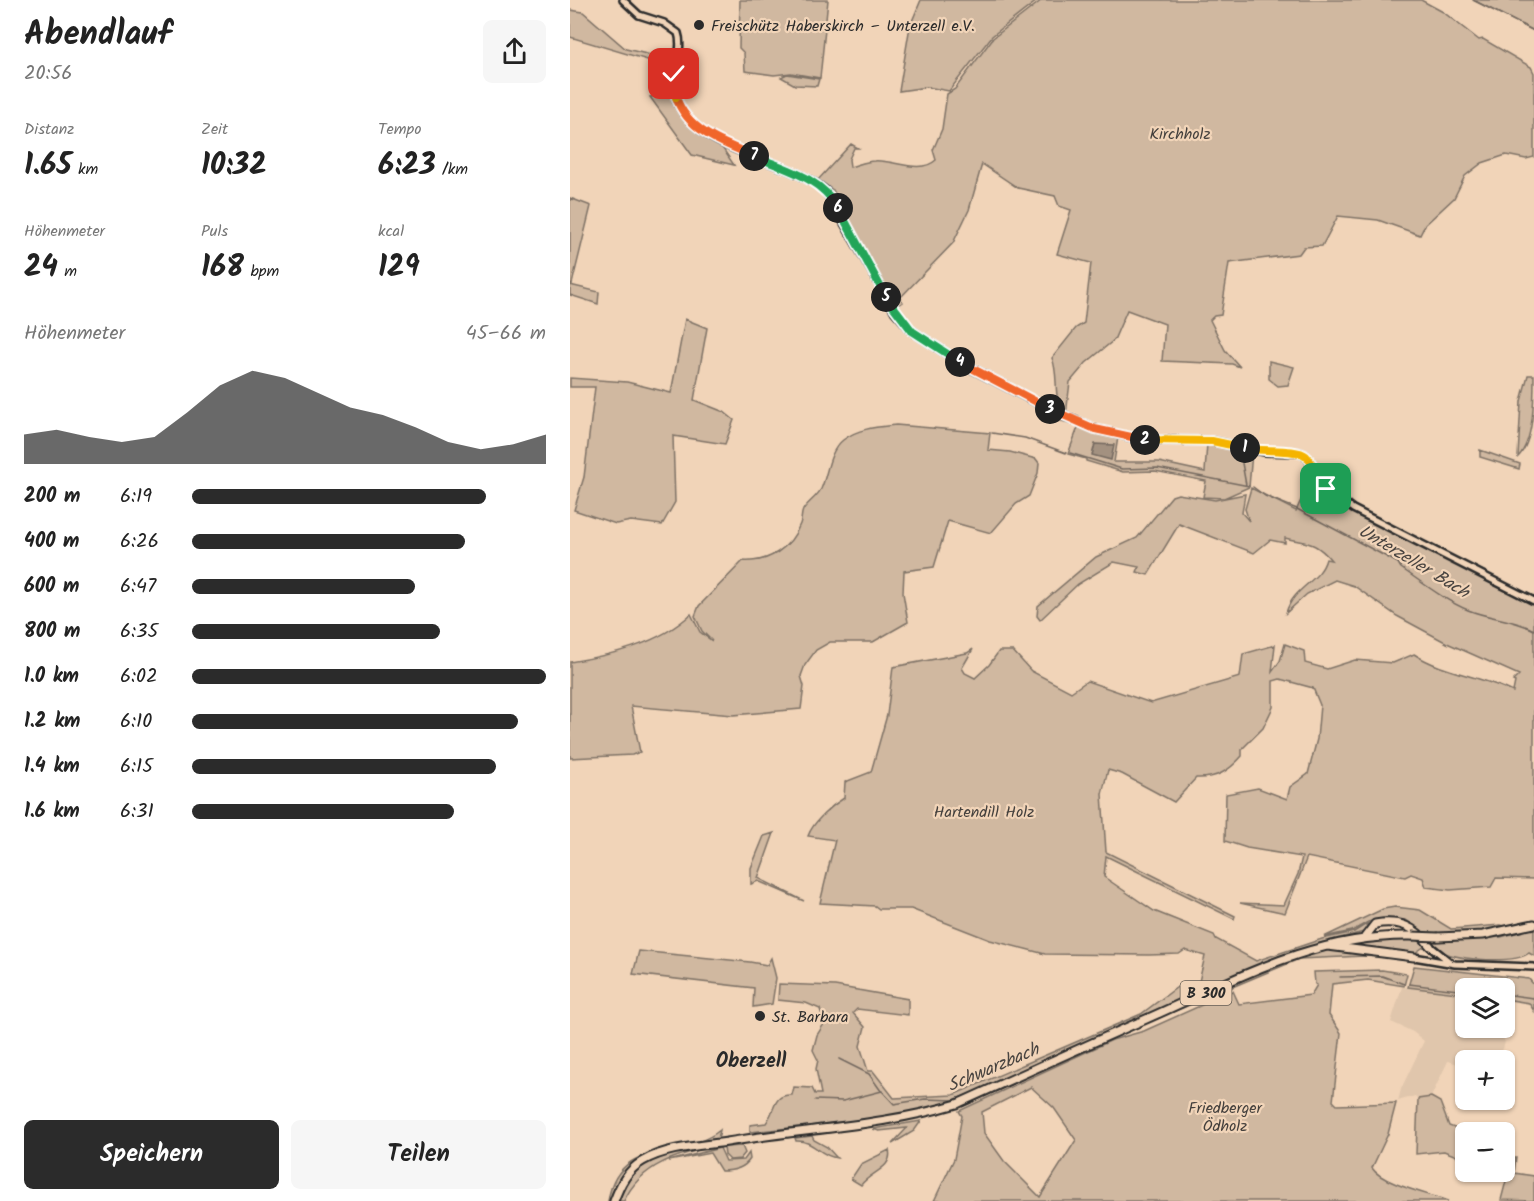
<!DOCTYPE html>
<html lang="de">
<head>
<meta charset="utf-8">
<style>
	:root { --surface:#fff; --page:#f6f6f6; --text:#222; --muted:#767676; --accent:#2b2b2b }
	body { margin:0; font-family:Kalam,sans-serif; background:var(--page); color:var(--text); height:100vh; display:flex; flex-direction:column; font-size:22px; white-space:nowrap }
	* { box-sizing:border-box; margin:0 }
	p { font-size:20px; color:var(--muted) }
	.icon { flex:none; width:33px; height:33px; fill:none; stroke:currentColor; stroke-width:2; stroke-linecap:round; stroke-linejoin:round }
	.map { position:relative; flex:1; overflow:hidden }
	.sheet { display:flex; flex-direction:column; background:var(--surface); width:570px }
	.sheet>* { flex:none }
	.tools { position:absolute; left:885px; top:978px; display:grid; gap:12px }
	.tools a { display:grid; place-items:center; width:60px; height:60px; border-radius:9px; background:var(--surface); box-shadow:0 2px 4px #0004; font-size:30px }
	.pin { position:absolute; display:grid; place-items:center; width:51px; height:51px; color:#fff; margin:-26px; border-radius:12px; box-shadow:0 3px 9px #0006 }
	.km { position:absolute; width:30px; height:30px; margin:-15px; border-radius:50%; background:#222; color:#fff; font-size:16px; line-height:30px; text-align:center }
	.round { display:grid; place-items:center; flex:none; width:63px; height:63px; border-radius:9px; background:var(--page) }
	.headline { display:flex; align-items:center; justify-content:space-between; height:102px; padding:0 24px }
	h1 { font-size:33px; font-weight:800; line-height:45px }
	.metrics { display:grid; grid-template-columns:repeat(3,1fr); gap:9px; height:102px; padding:6px 24px }
	.metrics div { display:grid; align-content:center }
	.metrics b { font-size:30px; font-weight:800 }
	.metrics small { font-size:16px; font-weight:400 }
	.metrics p { font-size:16px }
	.chart { height:168px; padding:12px 24px }
	.chart p { display:flex; justify-content:space-between }
	.chart svg { width:100%; height:108px; margin-top:6px; fill:var(--accent); opacity:.7 }
	.action { display:flex; gap:12px; margin-top:auto; padding:12px 24px }
	.action a { flex:1; height:69px; border-radius:9px; background:var(--accent); color:#fff; font-size:24px; font-weight:800; line-height:69px; text-align:center }
	.action a+a { background:var(--page); color:var(--text) }
	ul { padding:0 24px; list-style:none; font-size:20px }
	li { display:grid; grid-template-columns:96px 72px 1fr; align-items:center; height:45px }
	li i { height:15px; border-radius:8px; background:var(--accent) }
	main { display:flex; flex:1; min-height:0 }
	.map>svg:first-child { display:block }
	.built { fill:#e0c6ac }
	.green { fill:#d0b8a0; stroke:#7e7266; stroke-width:1.5; fill-rule:evenodd }
	.water { fill:#a39180; stroke:#73685e; stroke-width:1.5 }
	.lines { fill:none; stroke-linecap:round; stroke-linejoin:round }
	.stream { stroke:#73685e; stroke-width:1.5 }
	.minor-casing { stroke:#2b2b2b; stroke-width:10 }
	.major-casing { stroke:#2b2b2b; stroke-width:11 }
	.minor { stroke:#f1d4b8; stroke-width:5 }
	.major { stroke:#f1d4b8; stroke-width:7 }
	.major-bridge-casing { stroke:#2b2b2b; stroke-width:11; stroke-linecap:butt }
	.major-bridge { stroke:#f1d4b8; stroke-width:7 }
	.split-1-casing { stroke:#fff; stroke-width:12 }
	.split-2-casing { stroke:#fff; stroke-width:12 }
	.split-3-casing { stroke:#fff; stroke-width:12 }
	.split-4-casing { stroke:#fff; stroke-width:12 }
	.split-5-casing { stroke:#fff; stroke-width:12 }
	.split-6-casing { stroke:#fff; stroke-width:12 }
	.split-7-casing { stroke:#fff; stroke-width:12 }
	.split-8-casing { stroke:#fff; stroke-width:12 }
	.split-9-casing { stroke:#fff; stroke-width:12 }
	.split-1 { stroke:#f5b400; stroke-width:8 }
	.split-2 { stroke:#f5b400; stroke-width:8 }
	.split-3 { stroke:#f0652b; stroke-width:8 }
	.split-4 { stroke:#f0652b; stroke-width:8 }
	.split-5 { stroke:#22a559; stroke-width:8 }
	.split-6 { stroke:#22a559; stroke-width:8 }
	.split-7 { stroke:#22a559; stroke-width:8 }
	.split-8 { stroke:#f0652b; stroke-width:8 }
	.split-9 { stroke:#f5b400; stroke-width:8 }
	.poi-dot { fill:#2b2b2b; stroke:#f1d4b8; stroke-width:2 }
	.labels { text-anchor:middle; stroke-width:4.5; stroke-linejoin:round; paint-order:stroke }
	.shield { fill:#f1d4b8; stroke:#665e55; stroke-width:1.5 }
	.shield-label { font-size:15px; font-weight:bold; fill:#2b2b2b }
	.poi-label { font-size:16px; fill:#2b2b2b; stroke:#f1d4b8; text-anchor:start }
	.park-label { font-size:16px; fill:#44403d; stroke:#f1d4b8 }
	.water-label { font-size:18px; font-style:italic; fill:#494440; stroke:#f1d4b8 }
	.quarter-label { font-size:20px; font-weight:bold; fill:#2b2b2b; stroke:#f1d4b8 }
</style>
</head>
<body>
<main>
<section class="sheet">
<div class="headline"><div><h1>Abendlauf</h1><p>20:56</p></div><a class="round"><svg class="icon" aria-label="share" viewBox="0 0 24 24"><path d="M12 15V3M7 8l5-5 5 5M5 13v7h14v-7"/></svg></a></div>
<div class="metrics">
<div><p>Distanz</p><b>1.65<small> km</small></b></div>
<div><p>Zeit</p><b>10:32</b></div>
<div><p>Tempo</p><b>6:23<small> /km</small></b></div>
</div>
<div class="metrics">
<div><p>Höhenmeter</p><b>24<small> m</small></b></div>
<div><p>Puls</p><b>168<small> bpm</small></b></div>
<div><p>kcal</p><b>129</b></div>
</div>
<div class="chart"><p><span>Höhenmeter</span>45–66 m</p>
<svg viewBox="0 0 160 44" preserveAspectRatio="none"><path d="M0 44V32L10 30L20 33L30 35L40 33L50 23L60 12L70 6L80 9L90 15L100 21L110 24L120 29L130 35L140 38L150 36L160 32V44z"/></svg>
</div>
<ul>
<li><b>200 m</b>6:19<i style="width:83%"></i></li>
<li><b>400 m</b>6:26<i style="width:77%"></i></li>
<li><b>600 m</b>6:47<i style="width:63%"></i></li>
<li><b>800 m</b>6:35<i style="width:70%"></i></li>
<li><b>1.0 km</b>6:02<i style="width:100%"></i></li>
<li><b>1.2 km</b>6:10<i style="width:92%"></i></li>
<li><b>1.4 km</b>6:15<i style="width:86%"></i></li>
<li><b>1.6 km</b>6:31<i style="width:74%"></i></li>
</ul>
<div class="action"><a>Speichern</a><a>Teilen</a></div>
</section>
<div class="map">
<svg width="964" height="1201" viewBox="0 0 964 1201">
	<rect width="100%" height="100%" fill="#f1d4b8"/>
	<filter id="ink" filterUnits="userSpaceOnUse"><feTurbulence type="fractalNoise" baseFrequency=".0167" numOctaves="2"/><feDisplacementMap in="SourceGraphic" scale="12" xChannelSelector="R" yChannelSelector="G"/><feConvolveMatrix kernelMatrix="1 2 1 2 8 2 1 2 1" color-interpolation-filters="sRGB"/></filter>
	<g filter="url(#ink)">
		<path class="built" d="M832,987L895,994L896,1028H928L935,1042L933,1049L922,1060H896L895,1066L878,1061L861,1097L848,1099L845,1096L828,1101L831,1089L854,1041L843,1032L821,1022Z"/>
		<path class="green" d="M170,0H258L250,78L221,73L204,75L175,71L174,53L169,48Z
			M351,0H468L422,36L379,91L357,87L329,91L340,26Z
			M472,0H851L873,12L909,40L913,39L961,67L964,73V157L956,159L936,155L912,163L895,176L884,198L855,225L850,235L808,220L768,216L752,246L734,247L729,254L659,263L651,315L644,316L640,320L655,350L670,367L662,364L592,361L595,324L557,310L544,340L516,363L500,382L496,415C481,403 490,377 482,358L506,328L514,323L521,263L487,254L501,210L489,206L485,196L448,188L412,164L399,210L383,243L330,298L333,302L326,307L263,190L247,181L281,144L288,148H284L279,159L280,167C288,165 296,161 304,161C322,159 350,175 366,160L363,150L372,129L377,94L385,89L423,38Z
			M903,0H964V31Z
			M0,10L13,12L56,49L102,60L99,72L98,66L0,37Z
			M217,74L249,79L247,86L225,85L211,77Z
			M98,93L103,94L112,111L149,143L164,165L122,155L80,97Z
			M0,198L21,206L2,284L0,283Z
			M0,285L29,292L28,304L0,295Z
			M115,319L137,328L124,400L154,412L164,420L155,444L103,436L105,502L92,525L61,521L46,524L4,510L14,477L25,387H0V378L57,382L101,393Z
			M699,361L724,367L718,385L708,386L699,379Z
			M389,363L505,424L482,419L466,407L382,364Z
			M958,375H964C964,400 964,441 948,457L951,401Z
			M326,425L420,433L418,450L440,452L466,459L469,463L468,473L459,496L446,504L421,533L378,521L364,567L334,571L333,593L338,622L303,642H260L246,650L235,665L231,676L234,686L231,709L163,715L61,706L70,752L62,755L0,758V662C42,655 89,644 121,614L130,632L142,641L132,631L125,616L129,606L173,561C198,563 221,548 230,524C232,519 231,514 233,510C237,503 247,497 251,489C258,474 258,452 273,440C288,428 308,427 326,425Z
			M509,425L548,437L544,462H589L635,472L637,443L678,451L682,453L679,487L654,498L633,497L636,481L585,471L553,472L516,461V459L498,454Z
			M910,450L950,464L949,469L910,457Z
			M743,474L755,490L781,510L964,603V879L926,878L921,887L880,890L856,887L853,878L841,874L835,877L737,857L715,913L670,903L714,905L728,874L732,857L677,848L655,841L656,794L688,788L717,799L720,787L738,774L747,739L750,705L743,688L710,679L703,681V707L693,728L672,749V756C659,771 646,779 626,778L604,802L552,774L538,770L532,794L536,852L665,916L664,919L536,856L534,877L584,911L644,935L646,939L686,961L752,939L784,932L798,923L794,932L750,943L705,960L385,1101L316,1118L180,1132V1125L196,1123C206,1110 202,1094 222,1095L224,1087L242,1088L245,1094H251L246,1069L248,1060L243,1050L247,1035L254,1024L250,1009L236,1003L208,1000L209,984L265,986L338,999V1015L287,1009L283,1013L295,1027L290,1046L298,1071H303L324,1098L383,1095L571,1014L610,985L628,986L635,956L615,950L609,954L579,955L475,954L420,940L341,909H309L305,906L250,903L265,840L238,836C243,822 261,806 274,798L275,782L301,772L317,715L323,667L397,653L403,649L392,668L395,673L405,678L419,665L429,651H443L461,671L501,692L517,681L581,703L670,677L673,654L705,645L702,672L710,661L715,644L734,651L735,663L757,669L785,660L823,663L844,654C873,673 912,676 943,692L945,682L943,681L949,675L877,643L827,616L784,586L765,580L737,594L716,613C723,587 750,582 756,559L761,560C744,540 737,544 715,538V543L700,540L684,553L609,524L578,575L567,572L569,567L544,562L508,584L470,620L467,616L468,606L526,557L567,538L602,496L608,494L645,500L675,494L672,513L679,521L675,509L681,488L726,511Z
			M204,833L188,878L234,901L188,881L181,884V868L194,836Z
			M825,907L850,910L881,929L931,925L940,928L894,934H856L836,920L814,918L798,922L782,931L754,937L813,909Z
			M964,928V956L959,953C945,964 889,960 873,952C869,949 866,945 862,942L931,937Z
			M818,938L852,940L855,946L842,955L775,945Z
			M754,949L839,959L795,956L729,959L555,1032L721,959Z
			M69,951L180,962L197,965L201,958L206,978L202,1004L183,1007L184,988L63,974Z
			M844,966L959,979L964,985V1011L959,1003L935,999L934,988H896L895,994L838,987Z
			M812,970L837,974L834,986L798,980L762,984L759,1015L771,1033L763,1101L767,1105L826,1103L818,1134L802,1168C812,1184 859,1194 878,1201H364L384,1159L392,1116L389,1111L542,1040L574,1031L663,991L669,1004L741,995L747,985L745,984L744,972ZM461,1087L484,1108L506,1140L470,1197L434,1161L414,1133L412,1112Z
			M861,1097L870,1102L879,1126L895,1132L889,1157L874,1151L846,1154L848,1099Z
			M351,1121L344,1131L322,1144L337,1128L309,1131L303,1129Z
			M150,1130L148,1139C107,1147 52,1153 42,1201H38C48,1136 114,1160 150,1130Z
			M242,1136L244,1140L257,1147L267,1158C249,1156 244,1140 226,1141L225,1138Z
			M147,1146C108,1154 71,1164 54,1201H47C68,1151 99,1153 147,1146Z
			M172,1146L175,1153L170,1159L160,1160L155,1155L154,1147Z
			M150,1148L156,1161L174,1160L179,1153L180,1159C174,1169 162,1171 151,1171L140,1153L99,1161Z
			M319,1150C324,1168 300,1172 291,1185L281,1179L291,1164Z
			M942,1158H946L944,1173L964,1176V1201L931,1200Z"/>
		<path class="water" d="M525,444L544,445L541,460L522,455Z"/>
		<g class="lines">
			<path class="stream" d="M903,0L964,31
				M422,433L455,438L496,453
				M670,452L676,485
				M500,453L552,469L587,468L679,486
				M683,487L695,496L727,509L828,563L831,568C853,583 874,600 898,610C921,619 943,619 964,630
				M770,977L812,976L834,984
				M839,984L896,991
				M934,994L963,998
				M544,1029L592,1008
				M269,1059L299,1074L311,1091
				M425,1083L541,1030
				M245,1100L273,1101L312,1091L324,1104L355,1099L384,1100L415,1088"/>
			<defs>
				<path id="minor" d="M53,0L69,15L94,23L108,33C115,53 97,77 107,101C130,154 214,157 255,190L325,312L342,331L385,359L458,398L525,429L572,440L642,441L695,452L730,453L736,456L756,489L783,509L964,601
					M860,946L880,962
					M844,957L885,964L964,967"/>
				<path id="major" d="M795,937L805,924C829,920 845,926 860,946
					M868,937L913,935L964,924
					M758,946L844,957
					M44,1201C50,1185 57,1170 73,1161C97,1147 130,1146 157,1142C233,1129 313,1126 387,1104C449,1076 512,1047 574,1020C663,981 743,934 842,936"/>
			</defs>
			<use href="#minor" class="minor-casing"/>
			<use href="#major" class="major-casing"/>
			<use href="#minor" class="minor"/>
			<use href="#major" class="major"/>
			<defs>
				<path id="major-bridge" d="M842,936L868,937"/>
			</defs>
			<use href="#major-bridge" class="major-bridge-casing"/>
			<use href="#major-bridge" class="major-bridge"/>
		</g>
	</g>
	<g class="lines" filter="url(#ink)">
		<defs>
			<path id="split-1" d="M675,448C690,452 727,448 736,456C745,465 748,479 756,489"/>
			<path id="split-2" d="M575,440L642,441L675,448"/>
			<path id="split-3" d="M480,409L525,429L575,440"/>
			<path id="split-4" d="M390,362L480,409"/>
			<path id="split-5" d="M316,297L342,331L390,362"/>
			<path id="split-6" d="M268,208L316,297"/>
			<path id="split-7" d="M184,156C215,169 250,177 268,208"/>
			<path id="split-8" d="M106,97C117,131 155,144 184,156"/>
			<path id="split-9" d="M104,74L106,97"/>
		</defs>
		<use href="#split-1" class="split-1-casing"/>
		<use href="#split-2" class="split-2-casing"/>
		<use href="#split-3" class="split-3-casing"/>
		<use href="#split-4" class="split-4-casing"/>
		<use href="#split-5" class="split-5-casing"/>
		<use href="#split-6" class="split-6-casing"/>
		<use href="#split-7" class="split-7-casing"/>
		<use href="#split-8" class="split-8-casing"/>
		<use href="#split-9" class="split-9-casing"/>
		<use href="#split-1" class="split-1"/>
		<use href="#split-2" class="split-2"/>
		<use href="#split-3" class="split-3"/>
		<use href="#split-4" class="split-4"/>
		<use href="#split-5" class="split-5"/>
		<use href="#split-6" class="split-6"/>
		<use href="#split-7" class="split-7"/>
		<use href="#split-8" class="split-8"/>
		<use href="#split-9" class="split-9"/>
	</g>
	<g class="poi-dot">
		<circle cx="129" cy="25" r="6"/>
		<circle cx="190" cy="1016" r="6"/>
	</g>
	<g class="labels">
		<rect class="shield" x="610.5" y="981" width="51" height="24" rx="4.5"/>
		<g class="shield-label">
			<text x="636" y="998">B 300</text>
		</g>
		<g class="poi-label">
			<text x="141" y="31">Freischütz Haberskirch – Unterzell e.V.</text>
			<text x="202" y="1022">St. Barbara</text>
		</g>
		<g class="park-label">
			<text x="610" y="139">Kirchholz</text>
			<text x="414" y="817">Hartendill Holz</text>
			<text x="655" y="1113">Friedberger<tspan x="655" dy="18">Ödholz</tspan></text>
		</g>
		<g class="water-label">
			<text transform="translate(844 561) rotate(31)" y="6">Unterzeller Bach</text>
			<text transform="translate(423 1067) rotate(-23)" y="6">Schwarzbach</text>
		</g>
		<g class="quarter-label">
			<text x="181" y="1067">Oberzell</text>
		</g>
	</g>
</svg>
<div class="tools">
<a><svg class="icon" aria-label="layers" viewBox="0 0 24 24"><path d="M12 4l9 5-9 5-9-5zM3 14l9 5 9-5"/></svg></a>
<a>+</a>
<a>−</a>
</div>
<div class="pin" style="left:756px;top:489px;background:#1e9e55"><svg class="icon" aria-label="arrive" viewBox="0 0 24 24"><path d="M6 21V4h12l-3 4 3 4H6"/></svg></div>
<div class="pin" style="left:104px;top:74px;background:#d93025"><svg class="icon" aria-label="check" viewBox="0 0 24 24"><path d="M5 12l5 5 9-10"/></svg></div>
<b class="km" style="left:675px;top:448px">1</b>
<b class="km" style="left:575px;top:440px">2</b>
<b class="km" style="left:480px;top:409px">3</b>
<b class="km" style="left:390px;top:362px">4</b>
<b class="km" style="left:316px;top:297px">5</b>
<b class="km" style="left:268px;top:208px">6</b>
<b class="km" style="left:184px;top:156px">7</b>
</div>
</main>
</body>
</html>
